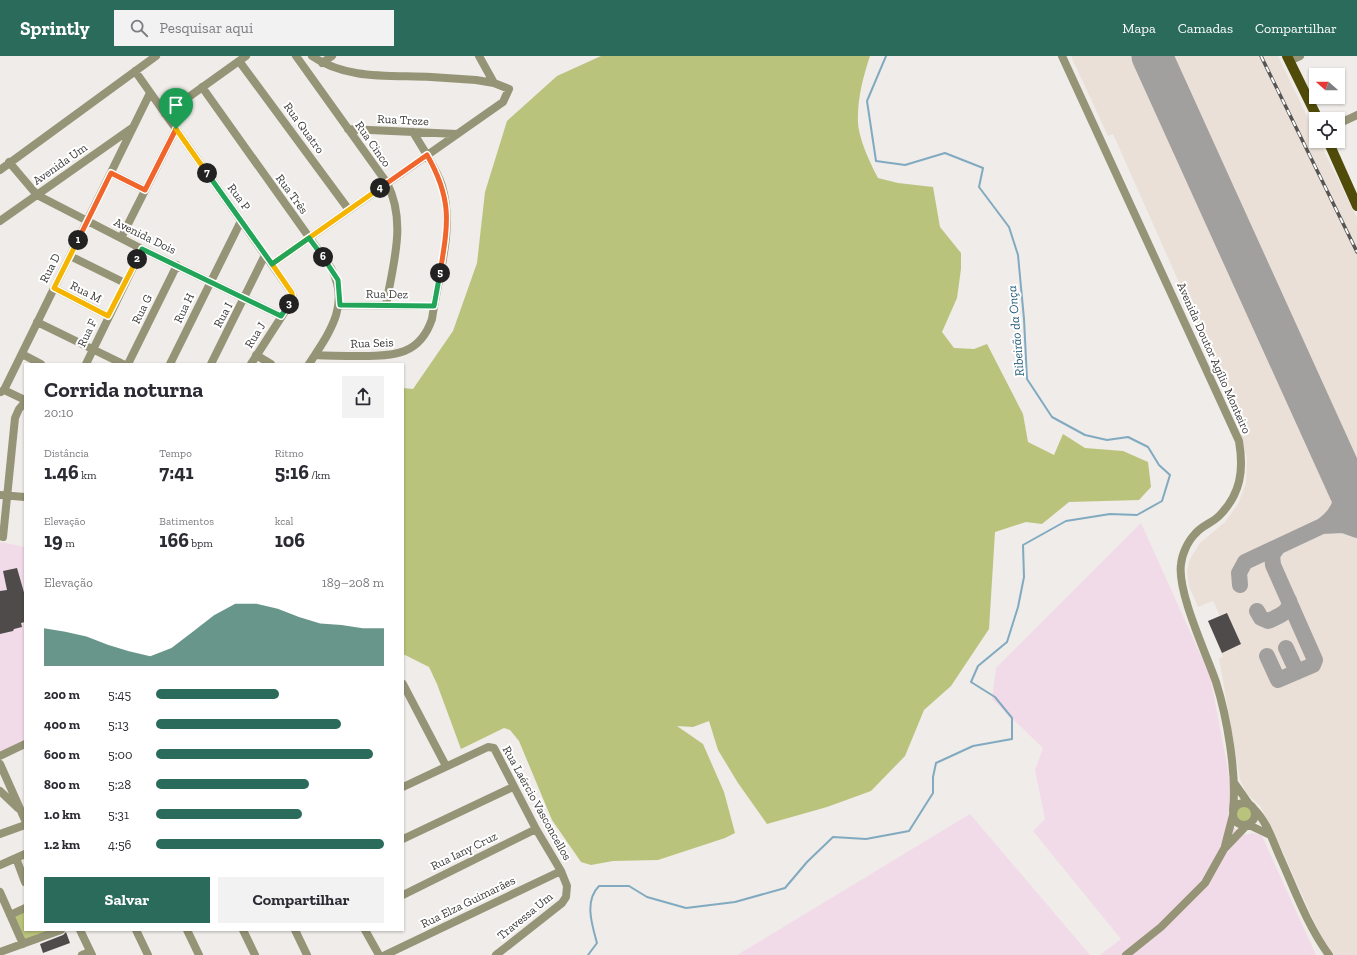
<!DOCTYPE html>
<html lang="pt">
<head>
<meta charset="utf-8">
<style>
	:root { --surface:#fff; --page:#f2f2f3; --text:#2b2b33; --muted:#7c7c81; --accent:#2a6b5b }
	body { margin:0; font-family:"Zilla Slab",serif; background:var(--page); color:var(--text); height:100vh; display:flex; flex-direction:column; font-size:15px; white-space:nowrap }
	* { box-sizing:border-box; margin:0 }
	p { font-size:13px; color:var(--muted) }
	.icon { flex:none; width:22px; height:22px; fill:none; stroke:currentColor; stroke-width:2; stroke-linecap:round; stroke-linejoin:round }
	.map { position:relative; flex:1; overflow:hidden }
	.details { position:absolute; left:24px; top:307px; width:380px; height:568px; display:flex; flex-direction:column; background:var(--surface); border-radius:0px; box-shadow:0 1px 3px #0004 }
	.details>* { flex:none }
	.needle { width:26px; rotate:291deg }
	.buttons { position:absolute; left:1309px; top:12px; display:grid; gap:8px }
	.buttons a { display:grid; place-items:center; width:36px; height:36px; border-radius:0px; background:var(--surface); box-shadow:0 1px 3px #0004; font-size:20px }
	.pin { position:absolute; display:grid; place-items:center; width:34px; height:34px; color:#fff; margin:-41px -17px; border-radius:50% 50% 50% 0; rotate:-45deg; box-shadow:0 0 4px #0007 }
	.pin .icon { rotate:45deg }
	.km { position:absolute; width:20px; height:20px; margin:-10px; border-radius:50%; background:#222; color:#fff; font-size:11px; line-height:20px; text-align:center }
	.round { display:grid; place-items:center; flex:none; width:42px; height:42px; border-radius:0px; background:var(--page) }
	.summary { display:flex; align-items:center; justify-content:space-between; height:68px; padding:0 20px }
	h1 { font-size:22px; font-weight:700; line-height:30px }
	.figures { display:grid; grid-template-columns:repeat(3,1fr); gap:6px; height:68px; padding:4px 20px }
	.figures div { display:grid; align-content:center }
	.figures b { font-size:20px; font-weight:700 }
	.figures small { font-size:11px; font-weight:400 }
	.figures p { font-size:11px }
	.chart { height:112px; padding:8px 20px }
	.chart p { display:flex; justify-content:space-between }
	.chart svg { width:100%; height:72px; margin-top:4px; fill:var(--accent); opacity:.7 }
	.button { display:flex; gap:8px; margin-top:auto; padding:8px 20px }
	.button a { flex:1; height:46px; border-radius:0px; background:var(--accent); color:#fff; font-size:16px; font-weight:700; line-height:46px; text-align:center }
	.button a+a { background:var(--page); color:var(--text) }
	ul { padding:0 20px; list-style:none; font-size:13px }
	li { display:grid; grid-template-columns:64px 48px 1fr; align-items:center; height:30px }
	li i { height:10px; border-radius:5px; background:var(--accent) }
	header { display:flex; align-items:center; gap:24px; box-sizing:border-box; height:56px; padding:0 20px; background:var(--accent); color:#fff }
	header strong { font-size:19px }
	nav { display:flex; gap:22px; margin-inline-start:auto; font-size:14px }
	.search { width:280px; height:36px; background:var(--page); display:flex; align-items:center; gap:10px; box-sizing:border-box; padding:0 14px; border-radius:0px; color:var(--muted); font-size:15px }
	.map>svg:first-child { display:block }
	.built { fill:#eae0d8 }
	.industrial { fill:#f2dbe8 }
	.green { fill:#bac37c }
	.lines { fill:none; stroke-linecap:round; stroke-linejoin:round }
	.stream { stroke:#81aac0; stroke-width:2 }
	.taxiway { stroke:#a2a09e; stroke-width:16 }
	.runway { stroke:#a2a09e; stroke-width:41 }
	.building { fill:#4f4b4a }
	.minor { stroke:#969476; stroke-width:8 }
	.major { stroke:#514b0a; stroke-width:10 }
	.rail-casing { stroke:#565553; stroke-width:3.5 }
	.rail { stroke:#fff; stroke-width:2; stroke-dasharray:6; stroke-linecap:butt }
	.split-1-casing { stroke:#fff; stroke-width:8 }
	.split-2-casing { stroke:#fff; stroke-width:8 }
	.split-3-casing { stroke:#fff; stroke-width:8 }
	.split-4-casing { stroke:#fff; stroke-width:8 }
	.split-5-casing { stroke:#fff; stroke-width:8 }
	.split-6-casing { stroke:#fff; stroke-width:8 }
	.split-7-casing { stroke:#fff; stroke-width:8 }
	.split-8-casing { stroke:#fff; stroke-width:8 }
	.split-1 { stroke:#f0652b; stroke-width:5 }
	.split-2 { stroke:#f5b400; stroke-width:5 }
	.split-3 { stroke:#22a559; stroke-width:5 }
	.split-4 { stroke:#f5b400; stroke-width:5 }
	.split-5 { stroke:#f0652b; stroke-width:5 }
	.split-6 { stroke:#22a559; stroke-width:5 }
	.split-7 { stroke:#22a559; stroke-width:5 }
	.split-8 { stroke:#f5b400; stroke-width:5 }
	.labels { text-anchor:middle; stroke-width:4; stroke-linejoin:round; paint-order:stroke }
	.street-label { font-size:12px; fill:#3c3b3a; stroke:#fff }
	.water-label { font-size:13px; font-style:italic; fill:#275e7b; stroke:#fff }
</style>
</head>
<body>
<header>
<strong>Sprintly</strong>
<div class="search"><svg class="icon" aria-label="search" viewBox="0 0 24 24"><circle cx="10" cy="10" r="6"/><path d="M15 15l6 6"/></svg>Pesquisar aqui</div>
<nav><a>Mapa</a><a>Camadas</a><a>Compartilhar</a></nav>
</header>
<div class="map">
<svg width="1357" height="899" viewBox="0 0 1357 899">
	<rect width="100%" height="100%" fill="#efece9"/>
	<path class="built" d="M1071,0H1278L1316,79V85H1319L1357,162V899H1334L1328,894L1317,872L1271,770L1260,750L1246,737L1240,723L1219,602L1223,601L1208,565L1220,560L1213,545L1198,551L1189,530L1187,517L1189,505L1200,487L1225,466L1238,448L1246,427L1247,402L1241,379L1246,377L1113,78L1108,80Z"/>
	<path class="industrial" d="M1141,467L1210,620L1228,714L1230,734L1228,768L1246,779L1253,777L1262,780L1316,899H1100L1121,883L1033,775L1045,763L1035,714L1043,692L992,643L996,612Z
		M0,486L25,491V684L0,696Z
		M970,758L1090,899H737L762,884Z"/>
	<path class="green" d="M601,0H870C863,21 857,44 858,67C859,83 870,107 878,122L898,127L933,131L940,171L961,197V213L957,242L942,276L954,292L974,293L987,288L1023,358L1028,386L1054,399L1063,378L1085,392L1123,395L1148,406L1151,431L1139,444L1069,446L1042,468L1026,466L995,476L989,573L951,630L924,654L905,700L871,735L827,751L767,768L738,727L718,694L709,665L693,671L677,670L703,688L724,736L735,777L725,782L658,804L613,805L591,809L581,806L552,764L519,685L510,674L504,672L461,693L437,628L429,611L403,598V332L413,333L453,275L477,207L485,136L507,65L557,20Z
		M1235 758a9 9 0 1 1 18 0a9 9 0 1 1-18 0Z
		M25,854V874H55L24,885L13,860Z"/>
	<g class="lines">
		<path class="stream" d="M588,899L597,887C592,869 584,845 599,830H629L647,841L686,852L735,846L785,832L807,806L833,781L866,783L909,775L933,737V721L936,707L973,690L1012,683V662L995,641L971,626L978,610L1007,586L1018,551L1024,521L1023,489L1066,465L1110,458L1137,459L1162,445L1170,419L1159,409L1148,391L1128,381L1107,384L1085,379L1052,361L1027,323L1024,263L1018,199L1009,171L979,131L983,112L945,97L905,109L876,105L867,45L886,0"/>
		<path class="taxiway" d="M1322,470C1342,456 1346,438 1340,415
			M1240,529L1239,517L1245,506L1322,470L1343,469L1357,474
			M1257,555L1261,562L1268,565C1277,561 1292,556 1289,544
			M1286,592L1297,616
			M1267,600L1278,624L1313,609L1315,604L1273,509L1272,499L1277,492"/>
		<path class="runway" d="M1152,0L1357,452"/>
	</g>
	<path class="building" d="M17,512L25,540V566L21,567L22,571L14,573L13,575L0,578V535L7,534L3,515Z
		M1227,557L1241,588L1222,597L1208,565Z
		M66,876L70,887L43,897L40,888L63,879Z"/>
	<g class="lines">
		<path class="minor" d="M296,0L387,127C407,166 393,208 386,249
			M479,0L494,27
			M1062,0L1239,385C1244,414 1241,438 1219,460C1212,467 1201,470 1195,478C1188,485 1182,498 1181,508C1177,536 1206,597 1216,626C1227,661 1237,718 1233,754
			M239,5L349,154
			M1289,5L1300,0
			M322,7L332,0
			M135,15L292,237L293,243L251,308
			M202,31L331,212C351,249 329,277 309,308
			M165,58L246,0
			M1338,68L1357,59
			M348,73L457,78
			M9,106L37,139L142,193L281,260
			M0,114L156,0
			M111,117L145,134
			M0,165L132,72
			M121,182L176,73
			M70,200L125,227
			M272,208L503,46L509,33L494,27L476,24C461,23 446,22 431,21C391,19 346,24 312,0
			M54,232L108,260
			M340,249L434,250
			M37,266L123,308
			M22,298L41,308
			M256,299L271,308
			M315,299C330,300 346,300 362,300C394,300 420,299 432,263C438,220 455,173 442,130C436,111 423,93 413,76
			M86,308L142,193
			M128,308L177,209
			M170,308L241,165
			M211,308L265,199
			M4,334L150,37
			M1,336L4,334L25,344
			M0,439L25,441
			M3,481L15,362L19,353L25,346
			M403,628L446,710
			M0,700L25,688
			M0,708L25,764
			M1235,728L1249,748
			M403,731L488,691L494,692L536,773L561,815L567,830L566,841L562,847L496,899
			M0,735L18,752
			M1233 758a11 11 0 1 1 22 0a11 11 0 1 1-22 0Z
			M1254,753C1267,766 1272,783 1279,799C1294,832 1307,869 1329,899
			M1249,769L1270,779
			M0,778L25,769
			M403,783L513,731
			M1225,790L1233,759
			M16,802L25,826
			M0,809L25,798
			M0,836L23,888
			M403,839L536,773
			M10,859L25,852
			M80,874L92,899
			M136,874L148,899
			M187,874L199,899
			M243,874L255,899
			M295,874L307,899
			M365,874L379,899
			M0,896L61,874
			M82,899L87,897
			M385,899L561,815
			M1126,899L1161,871L1205,827L1224,793L1246,770"/>
		<path class="major" d="M1287,0L1318,63
			M1328,85L1357,150"/>
		<defs>
			<path id="rail" d="M1261,0L1357,196"/>
		</defs>
		<use href="#rail" class="rail-casing"/>
		<use href="#rail" class="rail"/>
	</g>
	<g class="lines">
		<defs>
			<path id="split-1" d="M78,184L111,117L145,134L176,73"/>
			<path id="split-2" d="M78,184L54,232L108,260L137,203"/>
			<path id="split-3" d="M137,203L142,193L281,260L289,248"/>
			<path id="split-4" d="M289,248L293,243L292,237L272,208L380,132"/>
			<path id="split-5" d="M380,132L427,99C453,144 448,168 440,217"/>
			<path id="split-6" d="M323,201L338,224L340,249L434,250L440,217"/>
			<path id="split-7" d="M207,117L272,208L309,182L323,201"/>
			<path id="split-8" d="M176,73L207,117"/>
		</defs>
		<use href="#split-1" class="split-1-casing"/>
		<use href="#split-2" class="split-2-casing"/>
		<use href="#split-3" class="split-3-casing"/>
		<use href="#split-4" class="split-4-casing"/>
		<use href="#split-5" class="split-5-casing"/>
		<use href="#split-6" class="split-6-casing"/>
		<use href="#split-7" class="split-7-casing"/>
		<use href="#split-8" class="split-8-casing"/>
		<use href="#split-1" class="split-1"/>
		<use href="#split-2" class="split-2"/>
		<use href="#split-3" class="split-3"/>
		<use href="#split-4" class="split-4"/>
		<use href="#split-5" class="split-5"/>
		<use href="#split-6" class="split-6"/>
		<use href="#split-7" class="split-7"/>
		<use href="#split-8" class="split-8"/>
	</g>
	<g class="labels">
		<g class="street-label">
			<text transform="translate(403 64) rotate(3)" y="4">Rua Treze</text>
			<text transform="translate(304 72) rotate(54)" y="4">Rua Quatro</text>
			<text transform="translate(373 88) rotate(55)" y="4">Rua Cinco</text>
			<text transform="translate(60 108) rotate(-35)" y="4">Avenida Um</text>
			<text transform="translate(292 138) rotate(54)" y="4">Rua Três</text>
			<text transform="translate(239 141) rotate(54)" y="4">Rua P</text>
			<text transform="translate(145 180) rotate(26)" y="4">Avenida Dois</text>
			<text transform="translate(50 212) rotate(-63)" y="4">Rua D</text>
			<text transform="translate(86 236) rotate(27)" y="4">Rua M</text>
			<text transform="translate(387 238) rotate(1)" y="4">Rua Dez</text>
			<text transform="translate(184 252) rotate(-64)" y="4">Rua H</text>
			<text transform="translate(142 253) rotate(-64)" y="4">Rua G</text>
			<text transform="translate(223 259) rotate(-62)" y="4">Rua I</text>
			<text transform="translate(87 277) rotate(-64)" y="4">Rua F</text>
			<text transform="translate(255 279) rotate(-58)" y="4">Rua J</text>
			<text transform="translate(372 287) rotate(-2)" y="4">Rua Seis</text>
			<text transform="translate(1214 302) rotate(66)" y="4">Avenida Doutor Agílio Monteiro</text>
			<text transform="translate(537 747) rotate(61)" y="4">Rua Laércio Vasconcellos</text>
			<text transform="translate(464 795) rotate(-26)" y="4">Rua Iany Cruz</text>
			<text transform="translate(468 846) rotate(-26)" y="4">Rua Elza Guimarães</text>
			<text transform="translate(525 860) rotate(-39)" y="4">Travessa Um</text>
		</g>
		<g class="water-label">
			<text transform="translate(1015 275) rotate(-95)" y="5">Ribeirão da Onça</text>
		</g>
	</g>
</svg>
<div class="buttons">
<a><svg class="needle" viewBox="-14 -14 28 28"><path d="M0-13l5 13h-10z" fill="#e53935"/><path d="M0 13l5-13h-10z" fill="#7c7c81"/></svg></a>
<a><svg class="icon" aria-label="locate" viewBox="0 0 24 24"><circle cx="12" cy="12" r="6"/><path d="M12 2v4M12 18v4M2 12h4M18 12h4"/></svg></a>
</div>
<div class="pin" style="left:176px;top:73px;background:#1e9e55"><svg class="icon" aria-label="arrive" viewBox="0 0 24 24"><path d="M6 21V4h12l-3 4 3 4H6"/></svg></div>
<b class="km" style="left:78px;top:184px">1</b>
<b class="km" style="left:137px;top:203px">2</b>
<b class="km" style="left:289px;top:248px">3</b>
<b class="km" style="left:380px;top:132px">4</b>
<b class="km" style="left:440px;top:217px">5</b>
<b class="km" style="left:323px;top:201px">6</b>
<b class="km" style="left:207px;top:117px">7</b>
<section class="details">
<div class="summary"><div><h1>Corrida noturna</h1><p>20:10</p></div><a class="round"><svg class="icon" aria-label="share" viewBox="0 0 24 24"><path d="M12 15V3M7 8l5-5 5 5M5 13v7h14v-7"/></svg></a></div>
<div class="figures">
<div><p>Distância</p><b>1.46<small> km</small></b></div>
<div><p>Tempo</p><b>7:41</b></div>
<div><p>Ritmo</p><b>5:16<small> /km</small></b></div>
</div>
<div class="figures">
<div><p>Elevação</p><b>19<small> m</small></b></div>
<div><p>Batimentos</p><b>166<small> bpm</small></b></div>
<div><p>kcal</p><b>106</b></div>
</div>
<div class="chart"><p><span>Elevação</span>189–208 m</p>
<svg viewBox="0 0 160 44" preserveAspectRatio="none"><path d="M0 44V21L10 23L20 26L30 31L40 35L50 38L60 33L70 23L80 13L90 6L100 6L110 9L120 14L130 18L140 19L150 21L160 21V44z"/></svg>
</div>
<ul>
<li><b>200 m</b>5:45<i style="width:54%"></i></li>
<li><b>400 m</b>5:13<i style="width:81%"></i></li>
<li><b>600 m</b>5:00<i style="width:95%"></i></li>
<li><b>800 m</b>5:28<i style="width:67%"></i></li>
<li><b>1.0 km</b>5:31<i style="width:64%"></i></li>
<li><b>1.2 km</b>4:56<i style="width:100%"></i></li>
</ul>
<div class="button"><a>Salvar</a><a>Compartilhar</a></div>
</section>
</div>
</body>
</html>
